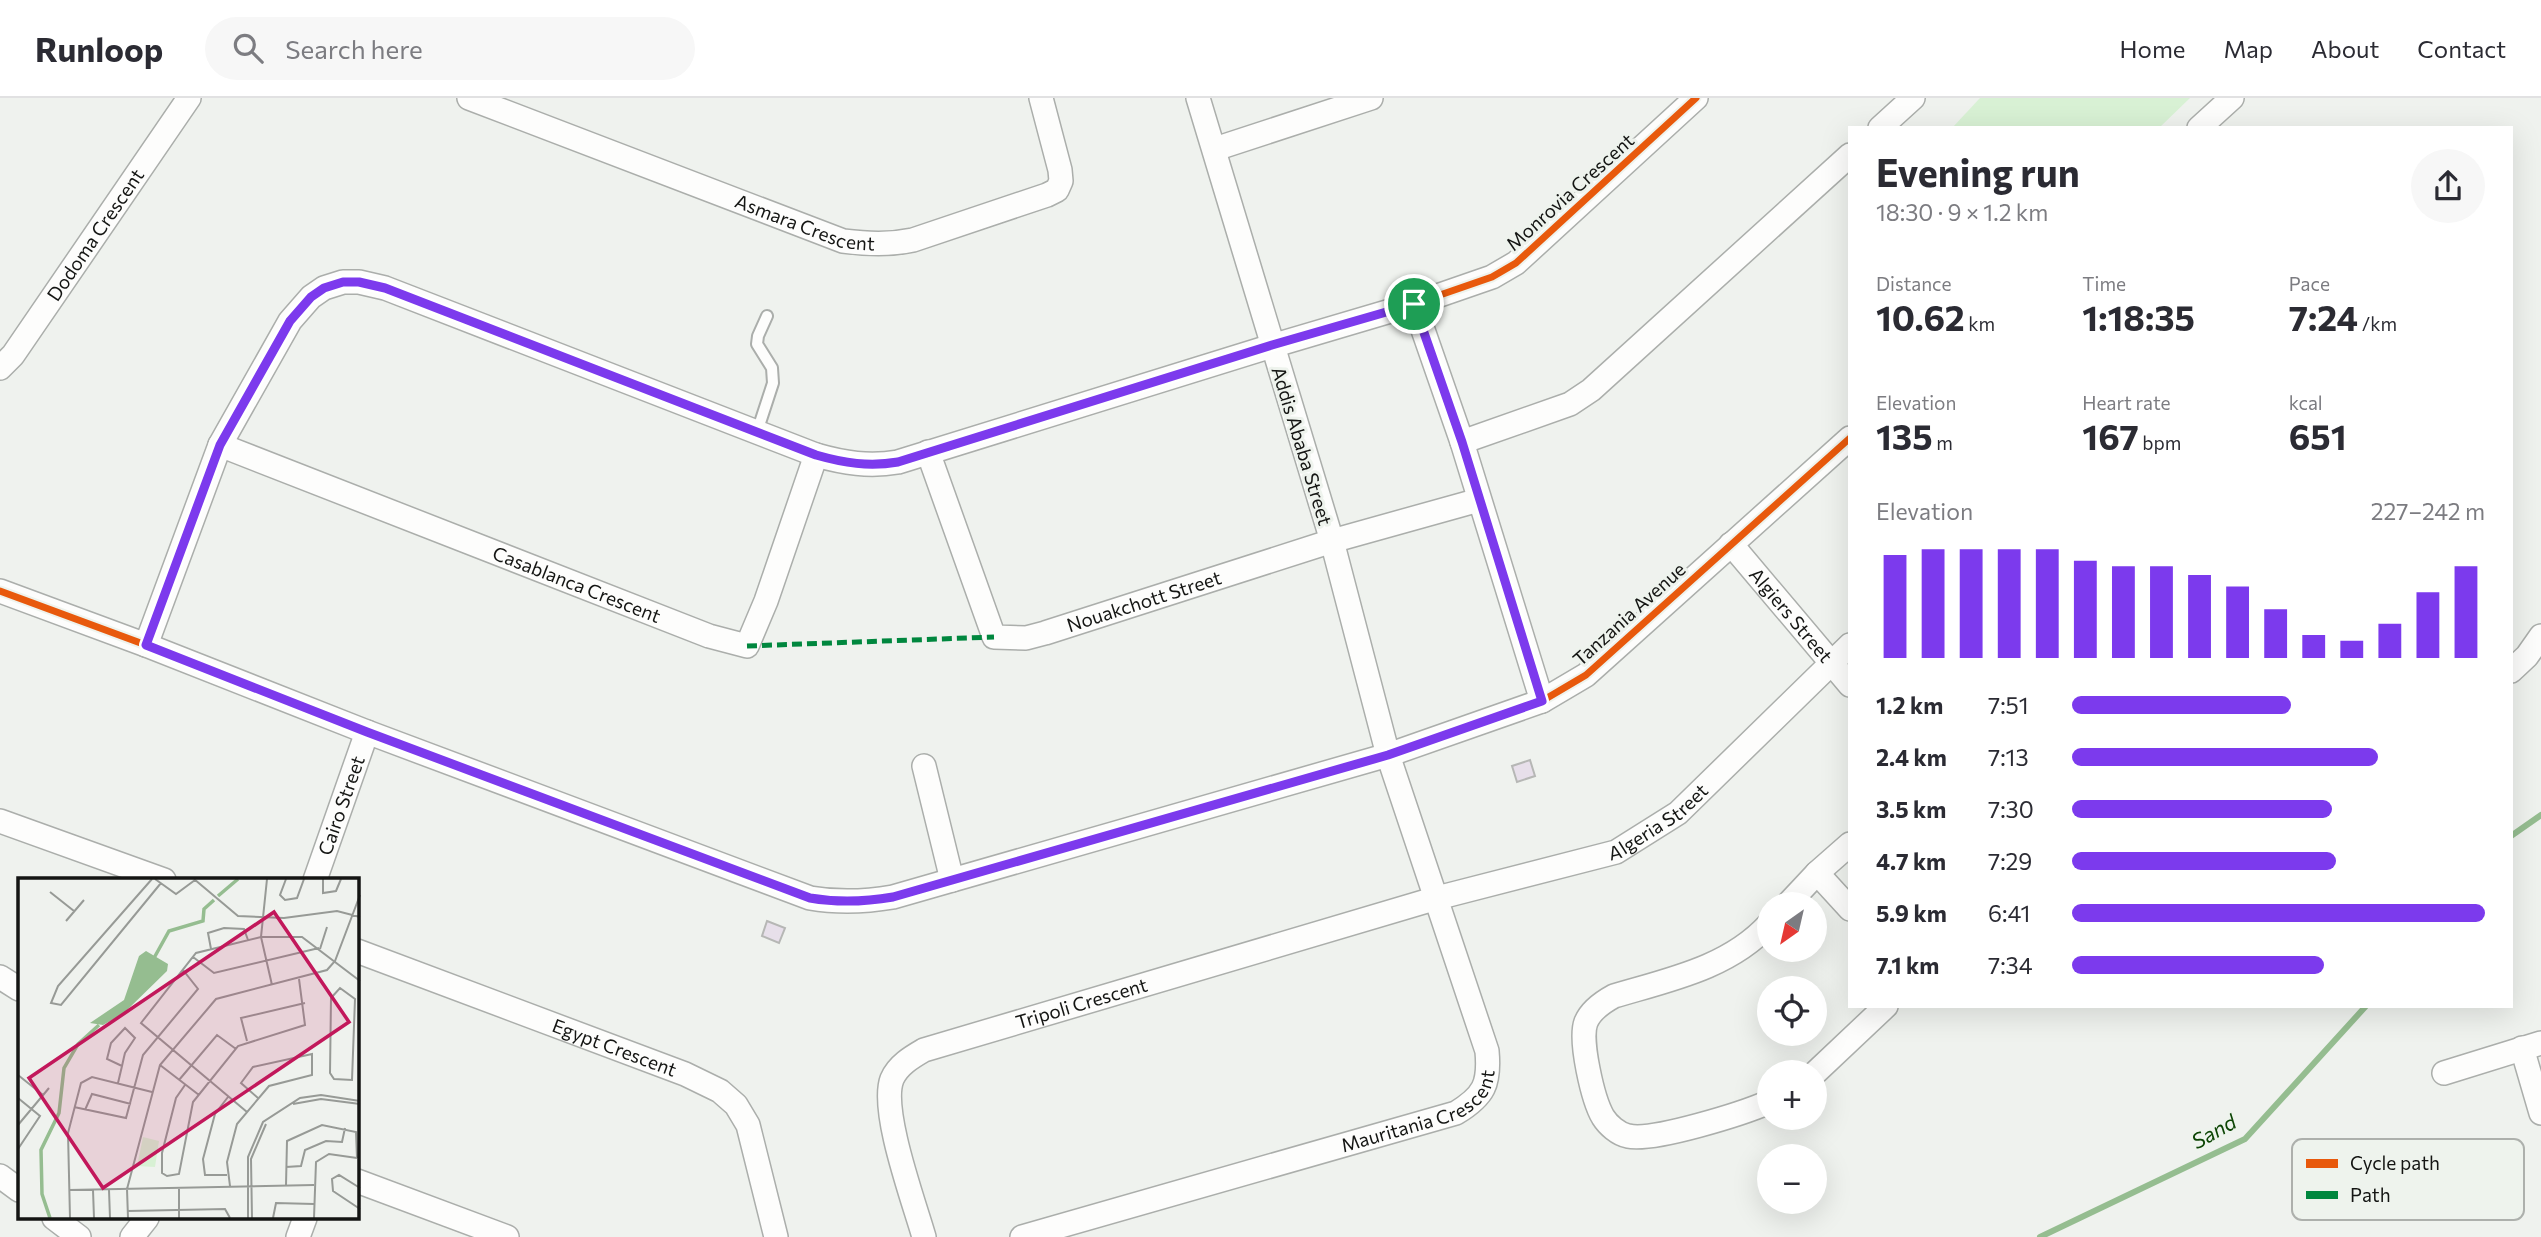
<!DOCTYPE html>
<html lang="en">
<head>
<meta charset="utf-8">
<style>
	:root { --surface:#fff; --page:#f7f7f7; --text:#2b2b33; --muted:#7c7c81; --line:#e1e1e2; --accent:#7c3aed }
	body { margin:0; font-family:Commissioner,sans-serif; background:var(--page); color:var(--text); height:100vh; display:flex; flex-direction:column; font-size:26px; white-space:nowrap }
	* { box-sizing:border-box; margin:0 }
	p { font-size:23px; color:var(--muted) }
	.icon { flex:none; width:38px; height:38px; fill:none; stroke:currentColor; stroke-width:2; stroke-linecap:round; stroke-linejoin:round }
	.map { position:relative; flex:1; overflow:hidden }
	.panel { position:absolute; left:1848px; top:28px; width:665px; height:882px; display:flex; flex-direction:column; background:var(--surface); border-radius:0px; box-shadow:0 7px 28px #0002 }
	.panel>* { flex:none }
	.needle { width:46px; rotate:214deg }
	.buttons { position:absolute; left:1757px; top:794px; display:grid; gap:14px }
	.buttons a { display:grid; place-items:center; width:70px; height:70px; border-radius:50%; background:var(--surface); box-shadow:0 7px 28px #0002; font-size:35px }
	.pin { position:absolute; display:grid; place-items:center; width:60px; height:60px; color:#fff; margin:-30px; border:4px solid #fff; border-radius:50%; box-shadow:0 2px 7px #0007 }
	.round { display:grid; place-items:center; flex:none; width:74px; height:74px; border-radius:37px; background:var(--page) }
	.overview { display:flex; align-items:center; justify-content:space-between; height:119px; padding:0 28px }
	h1 { font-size:38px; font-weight:700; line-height:52px }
	.metrics { display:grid; grid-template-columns:repeat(3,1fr); gap:10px; height:119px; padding:7px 28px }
	.metrics div { display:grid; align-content:center }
	.metrics b { font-size:35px; font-weight:700 }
	.metrics small { font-size:19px; font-weight:400 }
	.metrics p { font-size:19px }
	.chart { height:196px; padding:14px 28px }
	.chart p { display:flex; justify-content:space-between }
	.chart svg { width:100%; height:126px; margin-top:7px; stroke:var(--accent); stroke-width:6 }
	ul { padding:0 28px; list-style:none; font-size:23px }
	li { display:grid; grid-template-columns:112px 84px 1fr; align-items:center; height:52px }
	li i { height:18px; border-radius:9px; background:var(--accent) }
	header { display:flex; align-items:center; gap:42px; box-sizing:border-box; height:98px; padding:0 35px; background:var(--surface); border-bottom:2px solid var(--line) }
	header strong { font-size:33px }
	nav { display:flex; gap:38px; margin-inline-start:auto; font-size:24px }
	.search { width:490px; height:63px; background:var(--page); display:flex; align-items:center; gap:18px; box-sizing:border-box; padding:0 24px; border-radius:38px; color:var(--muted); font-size:26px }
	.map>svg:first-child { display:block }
	.green { fill:#d8f1d4 }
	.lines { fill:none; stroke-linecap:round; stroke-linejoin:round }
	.stream { stroke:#95bd90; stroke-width:6 }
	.building { fill:#e7dfea; stroke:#b6b7b5; stroke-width:2 }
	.service-casing { stroke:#abaeab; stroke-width:14 }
	.minor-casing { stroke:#abaeab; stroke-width:26 }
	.service { stroke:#fdfdfc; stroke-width:10 }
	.minor { stroke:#fdfdfc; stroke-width:23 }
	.quiet { stroke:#00873e; stroke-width:5; stroke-dasharray:10 5; stroke-linecap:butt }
	.cycleway-casing { stroke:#eef3ed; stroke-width:11 }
	.cycleway { stroke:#e8590c; stroke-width:7 }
	.route-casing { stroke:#fff; stroke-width:14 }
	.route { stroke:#7c3aed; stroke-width:9 }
	.labels { text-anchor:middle; stroke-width:6; stroke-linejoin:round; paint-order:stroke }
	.street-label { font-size:19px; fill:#141513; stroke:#eef3ed }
	.water-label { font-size:21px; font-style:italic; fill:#0c4504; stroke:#eef3ed }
	.inset-river { fill:none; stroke:#95bd90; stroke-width:3.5 }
	.inset-road { fill:none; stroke:#979a96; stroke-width:2 }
	.view { fill:#c2185b; fill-opacity:0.15; stroke:#c2185b; stroke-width:3.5 }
	.inset-edge { fill:none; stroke:#141513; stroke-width:3.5 }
	.key { fill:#eef3ed; stroke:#adb0ac; stroke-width:2 }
	.key-label { font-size:19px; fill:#141513 }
</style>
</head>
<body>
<header>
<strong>Runloop</strong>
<div class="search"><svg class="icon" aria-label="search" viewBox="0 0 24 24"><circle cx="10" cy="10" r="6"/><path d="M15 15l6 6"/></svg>Search here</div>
<nav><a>Home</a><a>Map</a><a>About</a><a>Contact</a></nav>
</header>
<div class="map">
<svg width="2541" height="1139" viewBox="0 0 2541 1139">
	<rect width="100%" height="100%" fill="#eff2ee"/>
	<path class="green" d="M1980,0H2190L2159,30H1952Z"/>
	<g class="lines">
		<path class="stream" d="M2511,738L2541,717
			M2040,1139L2245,1041L2366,908"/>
	</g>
	<path class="building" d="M1530,662L1535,678L1517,684L1512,668Z
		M767,823L785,830L779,845L762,838Z"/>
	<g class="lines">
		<defs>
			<path id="service" d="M757,334L773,285L772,270L757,246L758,238L767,218"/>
			<g id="minor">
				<path id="s1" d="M469,0L843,143C868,146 889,147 913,142L1047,97L1057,92L1061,83L1060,72L1041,0"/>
				<path d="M1880,30L1913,0"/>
				<path d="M2199,30L2232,0"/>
				<path d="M1215,51L1371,0"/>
				<path d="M1414,206L1462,344L1542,603"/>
				<path id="s2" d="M0,270L13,257L189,0"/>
				<path d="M1462,344L1570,306L1591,292L1850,57"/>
				<path id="s3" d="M220,347L709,538L747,548L766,503L816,357"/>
				<path id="s4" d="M928,354L994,539L1026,540L1045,535L1332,443L1479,402"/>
				<path id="s5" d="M1731,446L1850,587"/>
				<path d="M0,493L146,547L367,634L810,800C839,805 864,804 893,799L1388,657L1542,603L1586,577L1850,340"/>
				<path d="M146,547L220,347L290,223L311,199L324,190L343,184H359L385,190L816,357C844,365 869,369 898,364L1272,248L1414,206L1492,179L1516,165L1696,0"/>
				<path d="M2511,573L2527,558L2541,538"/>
				<path d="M924,668L952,782"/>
				<path d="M0,723L164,782"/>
				<path d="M1817,775L1850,811"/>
				<path id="s6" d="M315,782L367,634"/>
				<path d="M1787,807L1817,775L1850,746"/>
				<path d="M1769,826C1729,870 1668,882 1614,898C1603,904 1591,912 1586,924C1579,942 1593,1002 1603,1019C1608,1027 1618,1036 1628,1038C1653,1044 1744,1015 1769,1004"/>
				<path id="s7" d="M357,853L685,976L720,993L736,1007L748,1027L776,1139"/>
				<path d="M0,879L19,891"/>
				<path d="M2522,950L2541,1015"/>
				<path d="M1815,975L1886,908"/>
				<path d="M2444,975L2541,945"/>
				<path d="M0,1078L19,1092"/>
				<path d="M357,1083L507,1139"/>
				<path d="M54,1120L79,1139"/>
				<path d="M132,1139L147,1120"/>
				<path d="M298,1139L305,1120"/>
				<path id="s8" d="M924,1139C914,1104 880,1012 892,981C898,967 912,959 924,952L1437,800L1616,754L1678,715L1850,547"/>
				<path id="s9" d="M1022,1139L1456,1015C1484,998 1490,986 1487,953L1388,657L1332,443L1198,0"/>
			</g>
		</defs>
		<use href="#service" class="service-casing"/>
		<use href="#minor" class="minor-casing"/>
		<use href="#service" class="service"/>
		<use href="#minor" class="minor"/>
		<path class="quiet" d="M747,548L994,539"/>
		<defs>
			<path id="cycleway" d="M0,493L146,547L367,634L810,800C839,805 864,804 893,799L1388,657L1542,603L1586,577L1850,340
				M146,547L220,347L290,223L311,199L324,190L343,184H359L385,190L816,357C844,365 869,369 898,364L1272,248L1414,206L1492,179L1516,165L1696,0"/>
		</defs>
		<use href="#cycleway" class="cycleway-casing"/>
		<use href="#cycleway" class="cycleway"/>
	</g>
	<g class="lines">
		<defs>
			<path id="route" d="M343,184H359L385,190L816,357C844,365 869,369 898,364L1272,247L1414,206L1462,344L1542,603L1388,657L893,799C864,804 839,805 810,800L367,634L146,547L220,347L290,223L311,199L324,190Z"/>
		</defs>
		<use href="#route" class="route-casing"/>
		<use href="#route" class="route"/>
	</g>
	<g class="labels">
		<g class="street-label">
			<text transform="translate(1570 94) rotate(-42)" y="7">Monrovia Crescent</text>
			<text dy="7" stroke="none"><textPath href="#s1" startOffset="359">Asmara Crescent</textPath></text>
			<text dy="7" stroke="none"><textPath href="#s2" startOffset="164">Dodoma Crescent</textPath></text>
			<text transform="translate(1302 348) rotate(73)" y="7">Addis Ababa Street</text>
			<text dy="7" stroke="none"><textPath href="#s3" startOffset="383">Casablanca Crescent</textPath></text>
			<text dy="7" stroke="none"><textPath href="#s4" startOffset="352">Nouakchott Street</textPath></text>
			<text transform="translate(1629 516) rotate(-42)" y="7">Tanzania Avenue</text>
			<text dy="7" stroke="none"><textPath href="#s5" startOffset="93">Algiers Street</textPath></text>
			<text dy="7" stroke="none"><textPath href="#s6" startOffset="79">Cairo Street</textPath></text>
			<text dy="7" stroke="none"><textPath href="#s8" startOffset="978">Algeria Street</textPath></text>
			<text dy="7" stroke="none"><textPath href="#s8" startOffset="371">Tripoli Crescent</textPath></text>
			<text dy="7" stroke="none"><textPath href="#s7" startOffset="275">Egypt Crescent</textPath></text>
			<text dy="7" stroke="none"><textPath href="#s9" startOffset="420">Mauritania Crescent</textPath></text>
		</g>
		<g class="water-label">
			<text transform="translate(2214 1034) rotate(-29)" y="7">Sand</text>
		</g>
	</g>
	<g transform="translate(18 780)">
		<rect width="341" height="341" fill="#eff2ee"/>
		<path d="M125,259L141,263L137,289L119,288Z" fill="#d8f1d4"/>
		<path d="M128,73L150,86L149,93L105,136L85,147L72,145L106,122L121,78Z" fill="#95bd90"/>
		<path class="inset-river" d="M200,18L220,1M136,80L151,53L185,43L186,31L196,22M32,340L24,316L23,272L41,235L46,190L60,166L81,147"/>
		<path class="inset-road" d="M134,1L40,108L33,125L43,127L143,5M137,1L158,16L177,2M176,1L220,38L266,40L319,33L342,39M249,1L243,59L254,107M268,1L262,17L267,22L279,20L286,1M305,1V15L318,13L323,1M32,14L56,33M48,43L66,22M193,71L190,55L206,50L226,51L230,62M302,71L309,49M175,79L196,95L301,70M322,110L337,121L334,202L316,201L312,195L313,120ZM229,163L223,140L287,125M142,187L181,217M0,197L25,217M161,202L199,157L218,171M100,205L104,188L106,179L107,175L117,160L107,150L93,165L89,181L104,188M167,207L158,220L144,275V295L149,298L161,296L175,224L220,168L287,147L281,101M0,220L22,238L0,271M275,226L303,221L342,226M56,229L108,240L125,177L180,111L165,92M67,232L74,216L113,226M229,234L123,145L178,75L243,59H284L342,103M0,247L31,210M268,289L283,288L287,272L308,263L324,264L327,250M209,297H187L185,281L197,236L210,219M268,307L269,263L304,247L338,254L339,280M212,308L209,284L219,246L251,208L294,197V176L235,189L223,205L240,220M161,310V340M342,310L321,297L314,301L315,313L342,331M51,312L296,307M75,312L76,340M91,312L92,340M110,333L207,331L212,340M52,340L50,255L63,205L74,199L134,214M110,340L109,311L142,187L198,121L309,92L317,83L342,17M230,340V279L245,244L282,220L303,217L342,223M234,340L233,281L248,246M255,340L258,325L296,326M296,340L298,284L311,276L339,280"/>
		<path class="view" d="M256,34L331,144L85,310L11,200Z"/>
		<rect width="341" height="341" class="inset-edge"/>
	</g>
	<rect x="2292" y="1041" width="232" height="81" rx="10" class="key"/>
	<rect x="2306" y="1061" width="32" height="9" fill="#e8590c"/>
	<rect x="2306" y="1093" width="32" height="8" fill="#00873e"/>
	<g class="key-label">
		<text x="2350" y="1072">Cycle path</text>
		<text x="2350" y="1104">Path</text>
	</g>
</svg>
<div class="buttons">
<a><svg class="needle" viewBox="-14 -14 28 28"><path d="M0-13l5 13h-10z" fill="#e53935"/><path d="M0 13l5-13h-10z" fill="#7c7c81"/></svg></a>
<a><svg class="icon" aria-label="locate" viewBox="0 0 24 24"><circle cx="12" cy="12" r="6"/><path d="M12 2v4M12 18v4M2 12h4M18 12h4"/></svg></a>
<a>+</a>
<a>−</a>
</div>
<div class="pin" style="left:1414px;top:206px;background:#1e9e55"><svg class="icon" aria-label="arrive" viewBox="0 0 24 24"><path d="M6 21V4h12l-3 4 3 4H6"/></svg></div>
<section class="panel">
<div class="overview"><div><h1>Evening run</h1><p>18:30 · 9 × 1.2 km</p></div><a class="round"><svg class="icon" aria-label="share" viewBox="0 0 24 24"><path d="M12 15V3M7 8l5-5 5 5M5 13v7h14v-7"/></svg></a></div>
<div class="metrics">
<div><p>Distance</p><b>10.62<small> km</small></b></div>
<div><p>Time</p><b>1:18:35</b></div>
<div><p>Pace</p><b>7:24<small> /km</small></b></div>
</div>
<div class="metrics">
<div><p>Elevation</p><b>135<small> m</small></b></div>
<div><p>Heart rate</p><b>167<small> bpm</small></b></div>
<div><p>kcal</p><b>651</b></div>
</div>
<div class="chart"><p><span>Elevation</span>227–242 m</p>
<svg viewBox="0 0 160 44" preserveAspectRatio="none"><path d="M5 44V8M15 44V6M25 44V6M35 44V6M45 44V6M55 44V10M65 44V12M75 44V12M85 44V15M95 44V19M105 44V27M115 44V36M125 44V38M135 44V32M145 44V21M155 44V12"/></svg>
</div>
<ul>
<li><b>1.2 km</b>7:51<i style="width:53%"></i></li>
<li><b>2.4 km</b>7:13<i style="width:74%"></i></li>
<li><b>3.5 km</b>7:30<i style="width:63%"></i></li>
<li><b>4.7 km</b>7:29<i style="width:64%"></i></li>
<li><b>5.9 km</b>6:41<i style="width:100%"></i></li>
<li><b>7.1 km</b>7:34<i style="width:61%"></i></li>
</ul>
</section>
</div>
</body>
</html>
